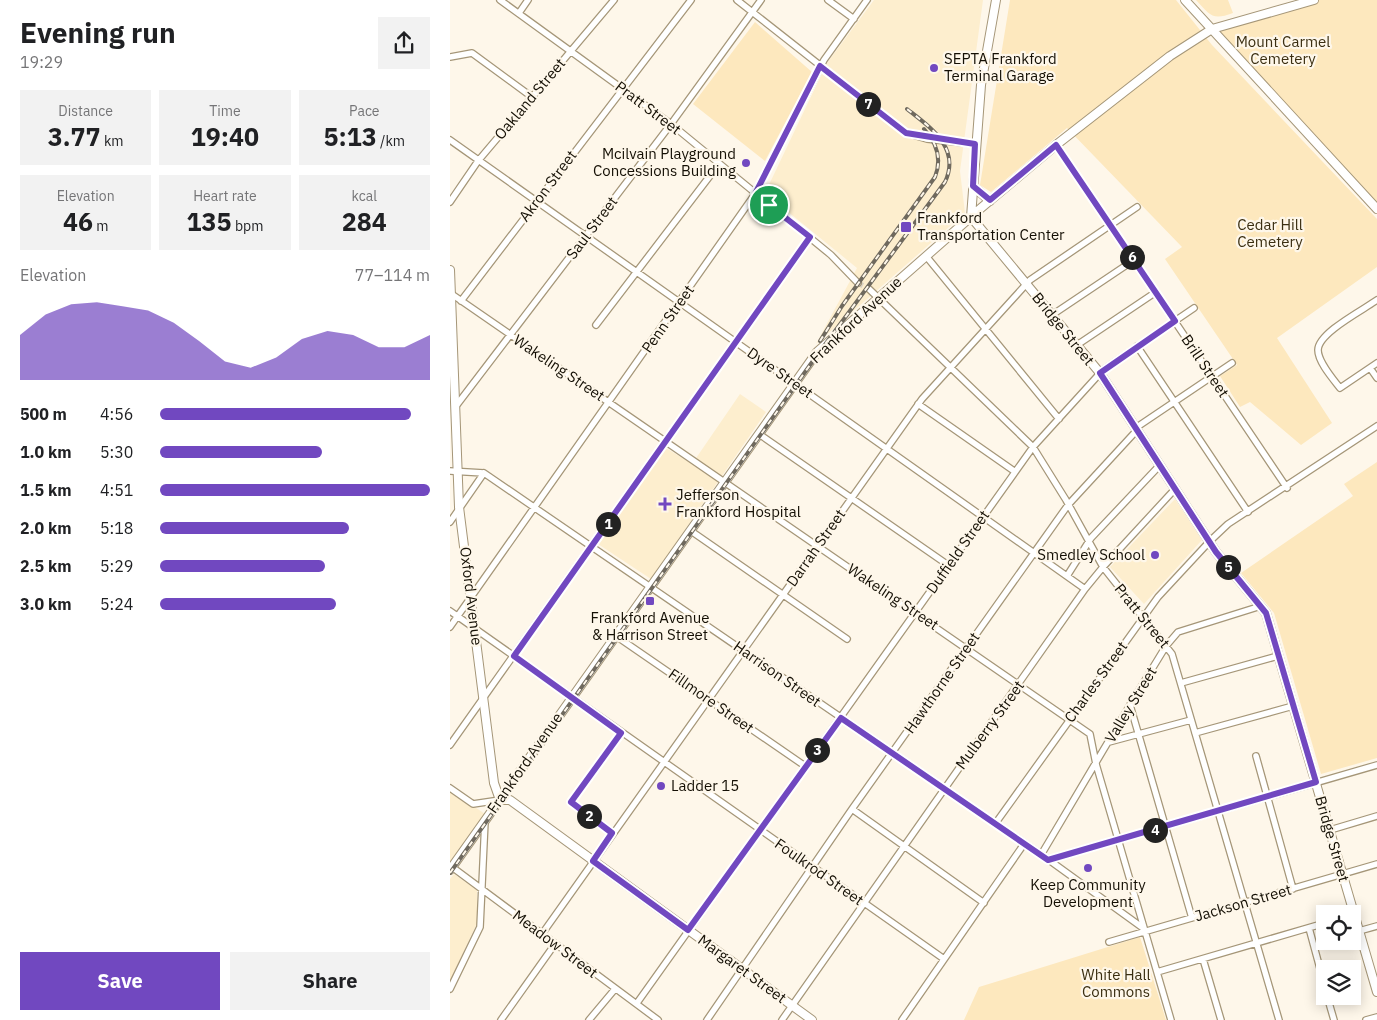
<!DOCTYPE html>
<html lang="en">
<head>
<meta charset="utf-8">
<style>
	:root { --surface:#fff; --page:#f2f2f2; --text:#202124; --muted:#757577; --accent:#7148c0 }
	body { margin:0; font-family:"IBM Plex Sans",sans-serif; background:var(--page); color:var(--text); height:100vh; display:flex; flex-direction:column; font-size:19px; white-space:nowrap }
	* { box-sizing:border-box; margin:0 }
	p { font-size:16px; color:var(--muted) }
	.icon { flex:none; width:28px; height:28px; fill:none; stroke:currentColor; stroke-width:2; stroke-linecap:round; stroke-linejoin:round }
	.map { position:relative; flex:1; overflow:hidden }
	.panel { display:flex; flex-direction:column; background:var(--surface); width:450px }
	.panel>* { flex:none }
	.buttons { position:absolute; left:866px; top:905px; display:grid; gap:10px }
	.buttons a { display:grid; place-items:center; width:45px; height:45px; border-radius:0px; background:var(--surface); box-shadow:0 2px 12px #0003; font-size:25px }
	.pin { position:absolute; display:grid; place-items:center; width:42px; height:42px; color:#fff; margin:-21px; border:2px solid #fff; border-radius:50%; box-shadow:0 1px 5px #0007 }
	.km { position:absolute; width:25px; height:25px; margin:-12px; border-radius:50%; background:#222; color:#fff; font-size:14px; line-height:25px; text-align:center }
	.round { display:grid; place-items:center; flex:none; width:52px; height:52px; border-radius:0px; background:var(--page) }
	.headline { display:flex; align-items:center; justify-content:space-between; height:85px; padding:0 20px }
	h1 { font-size:28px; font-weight:700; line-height:38px }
	.metrics { display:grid; grid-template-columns:repeat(3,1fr); gap:8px; height:85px; padding:5px 20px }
	.metrics div { display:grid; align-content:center; border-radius:0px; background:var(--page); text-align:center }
	.metrics b { font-size:25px; font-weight:700 }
	.metrics small { font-size:14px; font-weight:400 }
	.metrics p { font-size:14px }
	.chart { height:140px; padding:10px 20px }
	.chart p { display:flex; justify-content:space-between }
	.chart svg { width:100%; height:90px; margin-top:5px; fill:var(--accent); opacity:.7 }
	.cta { display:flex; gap:10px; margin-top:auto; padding:10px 20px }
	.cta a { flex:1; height:58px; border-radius:0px; background:var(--accent); color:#fff; font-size:20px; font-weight:700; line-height:58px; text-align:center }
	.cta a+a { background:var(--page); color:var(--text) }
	ul { padding:0 20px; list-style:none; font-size:16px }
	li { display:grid; grid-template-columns:80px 60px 1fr; align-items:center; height:38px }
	li i { height:12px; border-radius:6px; background:var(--accent) }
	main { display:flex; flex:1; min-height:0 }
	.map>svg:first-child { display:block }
	.built { fill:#fdeece }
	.green { fill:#fde8be }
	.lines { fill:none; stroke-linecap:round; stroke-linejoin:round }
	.street-tunnel { stroke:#dbd4c8; stroke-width:5.5; stroke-dasharray:5.5 3; stroke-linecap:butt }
	.street-casing { stroke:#a59678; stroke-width:8 }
	.secondary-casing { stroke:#a59678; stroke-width:10 }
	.street { stroke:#fff; stroke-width:5.5 }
	.secondary { stroke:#fff; stroke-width:8 }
	.rail-casing { stroke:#6f695e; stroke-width:4 }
	.rail { stroke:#fef7ea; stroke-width:2; stroke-dasharray:5.5; stroke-linecap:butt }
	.route-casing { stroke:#fff; stroke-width:10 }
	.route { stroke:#7148c0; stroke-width:6 }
	.poi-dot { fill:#7148c0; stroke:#fef7ea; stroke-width:2 }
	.labels { text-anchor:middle; stroke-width:4.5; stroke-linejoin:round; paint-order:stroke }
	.park-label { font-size:15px; fill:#3b2f12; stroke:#fef7ea }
	.poi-label { font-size:15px; fill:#140f04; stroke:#fef7ea; text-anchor:start }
	.street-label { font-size:15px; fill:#140f04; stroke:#fef7ea }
</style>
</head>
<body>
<main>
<section class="panel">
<div class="headline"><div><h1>Evening run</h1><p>19:29</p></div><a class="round"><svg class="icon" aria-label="share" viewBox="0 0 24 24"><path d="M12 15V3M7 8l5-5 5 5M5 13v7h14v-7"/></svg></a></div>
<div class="metrics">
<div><p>Distance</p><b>3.77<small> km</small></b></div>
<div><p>Time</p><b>19:40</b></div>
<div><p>Pace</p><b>5:13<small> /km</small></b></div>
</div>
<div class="metrics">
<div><p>Elevation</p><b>46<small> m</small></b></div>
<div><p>Heart rate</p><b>135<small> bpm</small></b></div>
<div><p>kcal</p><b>284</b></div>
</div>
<div class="chart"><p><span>Elevation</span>77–114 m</p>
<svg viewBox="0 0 160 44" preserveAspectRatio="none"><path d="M0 44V22L10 12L20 7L30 6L40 8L50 10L60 16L70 25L80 35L90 38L100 33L110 24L120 20L130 22L140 28L150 28L160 22V44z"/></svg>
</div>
<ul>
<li><b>500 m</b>4:56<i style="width:93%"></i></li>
<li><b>1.0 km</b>5:30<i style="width:60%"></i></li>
<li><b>1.5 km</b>4:51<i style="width:100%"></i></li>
<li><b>2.0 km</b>5:18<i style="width:70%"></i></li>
<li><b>2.5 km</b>5:29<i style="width:61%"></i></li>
<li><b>3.0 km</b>5:24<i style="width:65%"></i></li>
</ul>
<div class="cta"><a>Save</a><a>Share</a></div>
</section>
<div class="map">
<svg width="927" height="1020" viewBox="0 0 927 1020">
	<rect width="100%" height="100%" fill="#fef7ea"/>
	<path class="built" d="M424,0H533L510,171L515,213L366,344L407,268L315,193L377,63Z
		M290,394L316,412L201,579L148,544L216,448L242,464Z
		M725,499L752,540L694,604L660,567Z
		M0,790L35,814L0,863Z
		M4,874L27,890V923L0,981V879Z"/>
	<path class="green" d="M560,0H726L762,45L927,219V267L827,338L882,423L851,445L800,402L790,407L770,376L787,365L715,259L732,247L617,128L541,192L530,185Z
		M746,0H778L783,13C762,21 760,15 746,0Z
		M864,0H927V204L836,105L762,29Z
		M305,22L362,72L315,161L243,104Z
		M927,462V758L871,774L824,613L791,573L903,496L894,484Z
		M690,937L716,1020H514L529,987Z"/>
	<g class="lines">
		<path class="street-tunnel" d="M408,283L419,289"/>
		<defs>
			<path id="street" d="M50,0L221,124L381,255L408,283
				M287,0L456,133L477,139L525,144
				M378,0L404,19
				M69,13L78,0
				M0,57L22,53L82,97
				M0,140L635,589
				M606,145L837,488
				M0,202L28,161L164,0
				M476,256L609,419
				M419,289L583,447L616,500L653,567L722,654L829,1020
				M0,293L640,734L646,764L721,1020
				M927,300C913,310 868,333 868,350C868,362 883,379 890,388L927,363
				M11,301L241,0
				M602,315L684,260
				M146,325L269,164
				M627,345L706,292
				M687,346L798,512
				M920,368L927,378
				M468,404L564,471
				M6,406L221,124L311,0
				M687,427L782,363
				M309,434L498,565
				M0,471L34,473L599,860L693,928
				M0,522L34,473
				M241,531L397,639
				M617,576L641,538L710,465
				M0,611L494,959
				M0,627L305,194L374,60L417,0
				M166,636L355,766
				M731,683L828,656
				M680,705L742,918
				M745,733L843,706
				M659,742L741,720
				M0,745L360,237
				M806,756L843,889
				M0,788L23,804L50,800
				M402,809L534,903
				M545,824L708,597L760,541L778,524L927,426
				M880,830L927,816
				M163,833L121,802L171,733
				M591,855L680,705L716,646L728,632L811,606
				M599,860L927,765
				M2,867L208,1020
				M859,928L875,987
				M909,931L927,926
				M92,934L472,399L580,280L687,207
				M659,942L927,864
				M753,959L771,1020
				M707,972L875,923
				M0,989L30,927L35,821
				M877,996L884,1020
				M187,1003L583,447L653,370L744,308
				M51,1020L105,944
				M139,1020L165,989
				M257,1020L402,809L618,505L688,429
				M332,1020L635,589L653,567L725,489
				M452,1020L574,844
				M916,1020L927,1017"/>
			<path id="secondary" d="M735,0L927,209
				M523,186L540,201
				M521,217L650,373L766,552L816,613L927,992
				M521,217L531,85L546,0
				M0,270L9,507L44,783L50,800
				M50,800H60L362,1020
				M0,870L367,352L531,208L606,145L720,56L762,29L864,0"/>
		</defs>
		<use href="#street" class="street-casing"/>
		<use href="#secondary" class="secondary-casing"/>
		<use href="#street" class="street"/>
		<use href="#secondary" class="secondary"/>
		<defs>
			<path id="rail" d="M370,341L392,306L485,177C492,159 487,143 474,129
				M0,873L360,365L495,182C511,148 481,128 457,109"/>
		</defs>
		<use href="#rail" class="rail-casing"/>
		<use href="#rail" class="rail"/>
	</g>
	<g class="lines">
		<defs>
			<path id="route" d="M370,66L456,133L525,144L523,186L540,200L606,145L725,321L650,373L766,552L816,613L866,782L598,860L391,718L238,930L143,861L162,833L121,802L171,733L64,656L360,237L305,194Z"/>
		</defs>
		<use href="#route" class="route-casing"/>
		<use href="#route" class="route"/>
	</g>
	<g class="poi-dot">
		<circle cx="484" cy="68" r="5"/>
		<circle cx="296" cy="163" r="5"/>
		<rect x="450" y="221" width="12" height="12" rx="2.5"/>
		<path d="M212.5 496.5h5v5h5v5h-5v5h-5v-5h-5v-5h5z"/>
		<circle cx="705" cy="555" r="5"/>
		<rect x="195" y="596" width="10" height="10" rx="2.5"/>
		<circle cx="211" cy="786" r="5"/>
		<circle cx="638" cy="868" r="5"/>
	</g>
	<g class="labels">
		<g class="park-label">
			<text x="833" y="47">Mount Carmel<tspan x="833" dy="17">Cemetery</tspan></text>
			<text x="820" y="230">Cedar Hill<tspan x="820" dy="17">Cemetery</tspan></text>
			<text x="666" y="980">White Hall<tspan x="666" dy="17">Commons</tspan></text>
		</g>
		<g class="poi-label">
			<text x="494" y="64">SEPTA Frankford<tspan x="494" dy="17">Terminal Garage</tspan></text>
			<text x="286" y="159" text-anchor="end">Mcilvain Playground<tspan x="286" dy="17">Concessions Building</tspan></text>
			<text x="467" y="223">Frankford<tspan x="467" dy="17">Transportation Center</tspan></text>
			<text x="226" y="500">Jefferson<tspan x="226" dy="17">Frankford Hospital</tspan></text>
			<text x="695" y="560" text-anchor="end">Smedley School</text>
			<text x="200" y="623" text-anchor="middle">Frankford Avenue<tspan x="200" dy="17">&amp; Harrison Street</tspan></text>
			<text x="221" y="791">Ladder 15</text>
			<text x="638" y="890" text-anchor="middle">Keep Community<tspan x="638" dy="17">Development</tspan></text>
		</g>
		<g class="street-label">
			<text transform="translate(80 99) rotate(-50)" y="5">Oakland Street</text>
			<text transform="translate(198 108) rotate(37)" y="5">Pratt Street</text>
			<text transform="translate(98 186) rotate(-53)" y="5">Akron Street</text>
			<text transform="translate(142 228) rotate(-53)" y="5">Saul Street</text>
			<text transform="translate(218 319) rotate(-55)" y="5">Penn Street</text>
			<text transform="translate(406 320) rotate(-43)" y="5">Frankford Avenue</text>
			<text transform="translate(613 329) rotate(51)" y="5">Bridge Street</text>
			<text transform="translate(755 366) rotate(56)" y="5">Brill Street</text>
			<text transform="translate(109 368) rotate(34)" y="5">Wakeling Street</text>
			<text transform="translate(330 373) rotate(35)" y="5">Dyre Street</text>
			<text transform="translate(366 548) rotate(-55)" y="5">Darrah Street</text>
			<text transform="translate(508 552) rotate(-55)" y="5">Duffield Street</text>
			<text transform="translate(21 596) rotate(83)" y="5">Oxford Avenue</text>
			<text transform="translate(443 597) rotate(34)" y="5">Wakeling Street</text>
			<text transform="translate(692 616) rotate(51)" y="5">Pratt Street</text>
			<text transform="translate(327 674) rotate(35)" y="5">Harrison Street</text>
			<text transform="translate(646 682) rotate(-54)" y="5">Charles Street</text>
			<text transform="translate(492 683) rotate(-55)" y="5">Hawthorne Street</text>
			<text transform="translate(261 701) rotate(35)" y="5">Fillmore Street</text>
			<text transform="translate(681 705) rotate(-59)" y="5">Valley Street</text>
			<text transform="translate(540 725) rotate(-54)" y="5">Mulberry Street</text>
			<text transform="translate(75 763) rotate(-55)" y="5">Frankford Avenue</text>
			<text transform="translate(882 839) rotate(74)" y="5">Bridge Street</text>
			<text transform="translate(369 872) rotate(35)" y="5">Foulkrod Street</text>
			<text transform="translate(793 903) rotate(-16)" y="5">Jackson Street</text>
			<text transform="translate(105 944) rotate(37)" y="5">Meadow Street</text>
			<text transform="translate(292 969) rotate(36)" y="5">Margaret Street</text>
		</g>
	</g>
</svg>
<div class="buttons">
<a><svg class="icon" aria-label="locate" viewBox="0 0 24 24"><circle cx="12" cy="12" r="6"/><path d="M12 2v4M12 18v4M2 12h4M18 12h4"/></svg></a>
<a><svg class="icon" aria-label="layers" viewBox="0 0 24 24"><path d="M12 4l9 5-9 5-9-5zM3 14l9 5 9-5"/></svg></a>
</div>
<div class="pin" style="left:319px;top:205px;background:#1e9e55"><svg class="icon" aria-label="arrive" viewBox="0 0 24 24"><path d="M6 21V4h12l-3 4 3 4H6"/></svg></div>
<b class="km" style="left:158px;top:524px">1</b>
<b class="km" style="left:139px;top:816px">2</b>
<b class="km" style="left:367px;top:750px">3</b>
<b class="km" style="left:705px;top:830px">4</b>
<b class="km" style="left:778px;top:567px">5</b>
<b class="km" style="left:682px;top:257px">6</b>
<b class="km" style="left:418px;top:104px">7</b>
</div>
</main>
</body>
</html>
